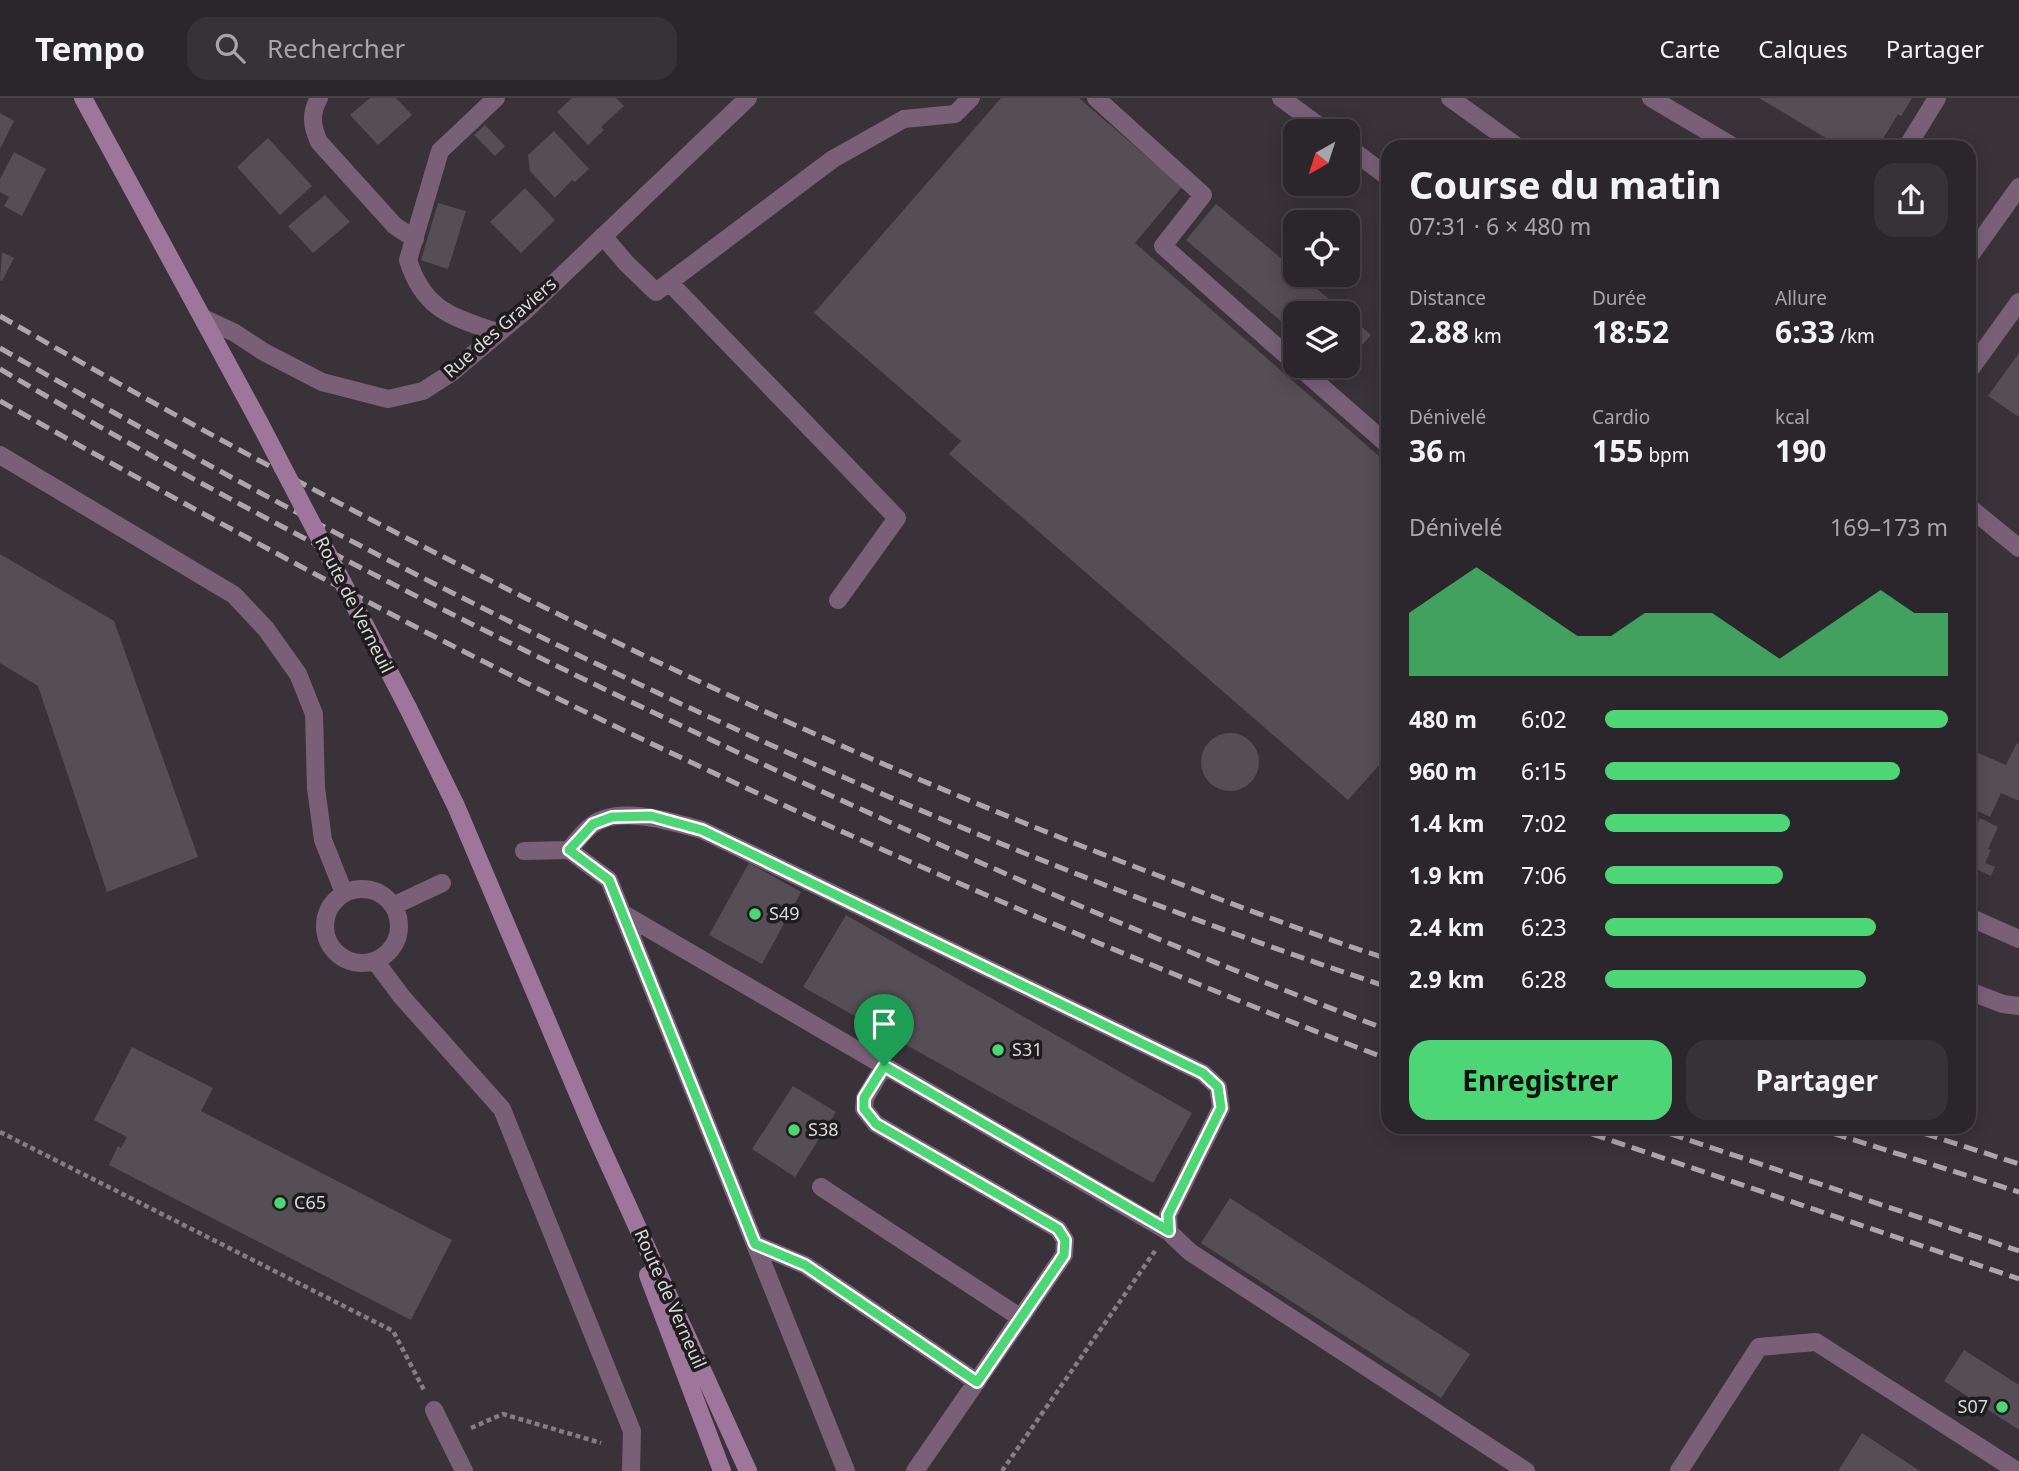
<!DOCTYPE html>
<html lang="fr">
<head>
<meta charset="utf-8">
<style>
	:root { --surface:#2b262b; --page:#373237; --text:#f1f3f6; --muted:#a6a5a9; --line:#474347; --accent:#4dd676 }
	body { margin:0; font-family:"Noto Sans",sans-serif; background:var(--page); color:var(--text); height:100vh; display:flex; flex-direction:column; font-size:26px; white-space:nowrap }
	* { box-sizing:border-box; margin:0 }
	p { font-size:23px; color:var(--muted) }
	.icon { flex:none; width:38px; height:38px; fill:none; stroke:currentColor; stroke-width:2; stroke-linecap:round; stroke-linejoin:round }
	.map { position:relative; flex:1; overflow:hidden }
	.panel { position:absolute; left:1381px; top:42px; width:595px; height:994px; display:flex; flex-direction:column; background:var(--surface); border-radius:21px; box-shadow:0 4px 18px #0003,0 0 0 2px var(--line) }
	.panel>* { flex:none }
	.needle { width:46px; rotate:219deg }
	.fabs { position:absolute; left:1283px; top:21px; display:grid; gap:14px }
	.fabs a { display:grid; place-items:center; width:77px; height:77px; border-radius:14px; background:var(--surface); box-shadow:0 4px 18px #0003,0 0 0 2px var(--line); font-size:35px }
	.pin { position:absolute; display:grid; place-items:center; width:60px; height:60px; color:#fff; margin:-72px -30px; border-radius:50% 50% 50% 0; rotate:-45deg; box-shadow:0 0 7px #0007 }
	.pin .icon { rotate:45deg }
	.round { display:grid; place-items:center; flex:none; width:74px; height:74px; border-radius:21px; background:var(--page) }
	.head { display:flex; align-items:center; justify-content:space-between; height:119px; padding:0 28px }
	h1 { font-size:38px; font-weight:700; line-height:52px }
	.figures { display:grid; grid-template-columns:repeat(3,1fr); gap:10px; height:119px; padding:7px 28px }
	.figures div { display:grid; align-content:center }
	.figures b { font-size:30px; font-weight:700 }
	.figures small { font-size:19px; font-weight:400 }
	.figures p { font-size:19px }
	.chart { height:196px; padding:14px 28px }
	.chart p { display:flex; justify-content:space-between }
	.chart svg { width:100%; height:126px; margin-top:7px; fill:var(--accent); opacity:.7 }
	.action { display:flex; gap:14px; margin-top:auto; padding:14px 28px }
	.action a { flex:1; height:80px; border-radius:21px; background:var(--accent); color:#111; font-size:28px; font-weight:700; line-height:80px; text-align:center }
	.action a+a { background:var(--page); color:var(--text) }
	ul { padding:0 28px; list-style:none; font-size:23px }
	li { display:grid; grid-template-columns:112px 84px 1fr; align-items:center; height:52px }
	li i { height:18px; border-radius:9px; background:var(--accent) }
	header { display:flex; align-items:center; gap:42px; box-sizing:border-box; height:98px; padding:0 35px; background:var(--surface); border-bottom:2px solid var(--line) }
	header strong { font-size:33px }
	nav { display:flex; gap:38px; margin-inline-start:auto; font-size:24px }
	.search { width:490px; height:63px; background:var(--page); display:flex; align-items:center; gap:18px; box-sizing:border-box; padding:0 24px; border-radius:21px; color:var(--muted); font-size:26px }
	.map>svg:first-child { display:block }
	.building { fill:#554e54 }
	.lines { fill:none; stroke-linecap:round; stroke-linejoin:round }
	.path { stroke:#837e83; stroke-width:4.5; stroke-dasharray:5 3.5; stroke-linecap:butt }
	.lane { stroke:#796077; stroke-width:18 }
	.street { stroke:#796077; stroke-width:18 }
	.secondary { stroke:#9f769b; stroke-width:18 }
	.rail { stroke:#aaa6aa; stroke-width:5; stroke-dasharray:14 7; stroke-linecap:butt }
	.secondary-bridge { stroke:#9f769b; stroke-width:18 }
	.route-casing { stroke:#fff; stroke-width:14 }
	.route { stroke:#4dd676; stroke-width:9 }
	.poi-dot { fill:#4dd676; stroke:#1f1c1e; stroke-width:2.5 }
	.labels { text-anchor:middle; stroke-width:7; stroke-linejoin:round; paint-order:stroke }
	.street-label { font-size:18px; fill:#dcd8db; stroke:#1f1c1e }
	.poi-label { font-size:18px; fill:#dcd8db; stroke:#1f1c1e; text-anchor:start }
</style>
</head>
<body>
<header>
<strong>Tempo</strong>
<div class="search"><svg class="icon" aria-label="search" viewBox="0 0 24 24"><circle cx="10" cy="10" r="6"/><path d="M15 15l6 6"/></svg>Rechercher</div>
<nav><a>Carte</a><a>Calques</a><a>Partager</a></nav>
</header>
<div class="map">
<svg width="2019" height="1373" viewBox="0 0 2019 1373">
	<rect width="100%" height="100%" fill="#393339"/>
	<path class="building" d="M370,0H396L412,17L378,47L350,17Z
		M572,0H616L624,8L601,29L604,32L588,47L557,14Z
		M1001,0H1079L1182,89L1135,145L1388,366V657L1348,702L949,356L961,343L814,215Z
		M1759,0H1912L1901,18L1898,16L1878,49H1841Z
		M0,15L14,23L0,51Z
		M485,27L505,48L495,58L474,37Z
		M554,33L589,71L575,84L572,82L555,100L530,73L528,57Z
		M268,40L312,88L280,117L237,69Z
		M14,54L46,71L22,118L4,108L9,99L0,94V81Z
		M525,90L555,122L521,155L490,124Z
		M325,97L350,124L313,155L288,128Z
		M438,105L466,113L448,171L421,162Z
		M1216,106L1295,172V177H1300L1346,215H1295V235L1186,142Z
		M2,154L14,160L2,183L0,182Z
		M1348,217L1371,237L1348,263Z
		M2019,255V319L1988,298Z
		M0,456L114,523L198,759L107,794L38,588L0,565Z
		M1201 664a29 29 0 1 1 58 0a29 29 0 1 1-58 0Z
		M2017,645L2019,646V703L2001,695L1990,719L1969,709V651L2006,667Z
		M1980,720L1998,729L1988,751L1991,752L1985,765L1995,769L1991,778L1969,768V743Z
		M749,765L801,794L762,866L709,837Z
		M846,817L1192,1015L1153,1085L803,889Z
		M132,949L213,990L201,1013L452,1142L411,1222L109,1067L118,1048L121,1050L127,1039L94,1022Z
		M793,988L836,1014L795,1079L752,1051Z
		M1230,1100L1470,1256L1441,1300L1201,1145Z
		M1964,1252L2019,1287V1332L1944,1283Z
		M1862,1335L1920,1373H1838Z"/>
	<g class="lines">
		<path class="path" d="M0,1034L393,1233L424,1292
			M471,1330L503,1316L601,1345
			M1002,1373L1155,1153"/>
		<path class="lane" d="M1096,0L1203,97L1163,148L1295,265
			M1281,0L1326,33
			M1651,0L1734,49
			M1348,49L1388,79
			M1907,49L1937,0
			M603,138L626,165L656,194L833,61L904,21L955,16L971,0
			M1969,159L2019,89
			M669,184L897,420L838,502
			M1298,268L1388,347
			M1969,273L2019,204
			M0,357L234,497L266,531L298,576L314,616L316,690L323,742L344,795
			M569,752C576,744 583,734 591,728C617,706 673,724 702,732L1203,975L1218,989L1221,1010L1168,1117L1169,1134L1190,1154L1526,1373
			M524,753L569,752L609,782L846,1373
			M325 828a37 37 0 1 1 74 0a37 37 0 1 1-74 0Z
			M393,808L442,785
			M622,815L1169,1134
			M1969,819L2019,841
			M375,863L402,899L502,1011L632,1333L631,1373
			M1969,893L2003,906L2019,908
			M884,968L865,1000L864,1011L876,1026L1058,1131L1065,1142L1064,1157L915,1373
			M821,1089L1021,1220
			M755,1146L805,1167L977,1284
			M434,1312L464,1373
			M1679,1373L1759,1249L1816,1244L2017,1373"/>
		<path class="street" d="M319,0C310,16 312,28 319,44L395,128L415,141
			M496,0L440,53L408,162C424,213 453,219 499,235
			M1450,0L1518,49
			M203,220L235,235L264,254L322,284L388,301L423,293L451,275L526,212L748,0
			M1969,409L2019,450"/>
		<path class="secondary" d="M83,0L258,322
			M408,610L456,708L592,1029L748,1373
			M648,1177L722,1373"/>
		<path class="rail" d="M0,218C361,426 731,612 1120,763C1209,797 1298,832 1388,861
			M0,250C441,504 904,728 1388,889
			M0,271C247,417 509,548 769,669C972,763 1178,853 1388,932
			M0,303C137,380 275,456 414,528C640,645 873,750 1108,849C1201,887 1294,926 1388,961
			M1572,1029L2019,1181
			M1650,1029L2019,1153
			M1813,1029L2019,1094
			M1904,1029L2019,1066"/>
		<path class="secondary-bridge" d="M258,322L408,610"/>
	</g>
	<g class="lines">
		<defs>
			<path id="route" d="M651,718L702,732L1203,975L1218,989L1221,1010L1168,1117L1169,1133L884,968L864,1000V1011L876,1026L1058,1131L1065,1142L1064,1157L977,1284L805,1167L755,1146L609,782L569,752L593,726L612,719Z"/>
		</defs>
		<use href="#route" class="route-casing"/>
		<use href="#route" class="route"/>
	</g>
	<g class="poi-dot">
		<circle cx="755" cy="816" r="7"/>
		<circle cx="998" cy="952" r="7"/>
		<circle cx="794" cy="1032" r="7"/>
		<circle cx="280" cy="1105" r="7"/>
		<circle cx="2002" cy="1309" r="7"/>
	</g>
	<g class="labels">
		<g class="street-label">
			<text transform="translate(500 230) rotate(-41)" y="6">Rue des Graviers</text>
			<text transform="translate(354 507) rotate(63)" y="6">Route de Verneuil</text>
			<text transform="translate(670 1201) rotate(66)" y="6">Route de Verneuil</text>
		</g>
		<g class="poi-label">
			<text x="769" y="822">S49</text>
			<text x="1012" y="958">S31</text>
			<text x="808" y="1038">S38</text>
			<text x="294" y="1111">C65</text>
			<text x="1988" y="1315" text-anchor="end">S07</text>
		</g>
	</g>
</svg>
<div class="fabs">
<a><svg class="needle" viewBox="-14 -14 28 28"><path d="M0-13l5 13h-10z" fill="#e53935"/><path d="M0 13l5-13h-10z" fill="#a6a5a9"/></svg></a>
<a><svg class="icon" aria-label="locate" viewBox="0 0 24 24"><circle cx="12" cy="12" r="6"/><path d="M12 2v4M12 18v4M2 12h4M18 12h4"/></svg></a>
<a><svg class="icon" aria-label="layers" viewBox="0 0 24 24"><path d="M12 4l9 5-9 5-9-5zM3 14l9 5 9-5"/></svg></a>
</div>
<div class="pin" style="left:884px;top:968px;background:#1e9e55"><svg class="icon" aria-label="arrive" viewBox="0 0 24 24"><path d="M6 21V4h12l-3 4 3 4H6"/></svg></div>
<section class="panel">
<div class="head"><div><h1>Course du matin</h1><p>07:31 · 6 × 480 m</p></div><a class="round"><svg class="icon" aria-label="share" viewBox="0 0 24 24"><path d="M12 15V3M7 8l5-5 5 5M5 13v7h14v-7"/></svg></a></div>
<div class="figures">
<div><p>Distance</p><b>2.88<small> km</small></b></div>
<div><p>Durée</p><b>18:52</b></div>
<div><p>Allure</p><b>6:33<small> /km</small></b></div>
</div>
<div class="figures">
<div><p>Dénivelé</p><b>36<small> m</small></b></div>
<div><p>Cardio</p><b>155<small> bpm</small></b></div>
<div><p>kcal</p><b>190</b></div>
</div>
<div class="chart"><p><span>Dénivelé</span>169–173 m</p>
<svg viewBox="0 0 160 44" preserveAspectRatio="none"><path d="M0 44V22L10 14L20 6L30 14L40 22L50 30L60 30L70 22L80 22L90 22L100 30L110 38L120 30L130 22L140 14L150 22L160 22V44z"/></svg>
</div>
<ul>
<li><b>480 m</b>6:02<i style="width:100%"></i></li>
<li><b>960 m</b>6:15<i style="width:86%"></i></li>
<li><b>1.4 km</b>7:02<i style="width:54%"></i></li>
<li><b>1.9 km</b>7:06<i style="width:52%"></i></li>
<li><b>2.4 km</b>6:23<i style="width:79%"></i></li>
<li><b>2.9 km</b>6:28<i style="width:76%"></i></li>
</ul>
<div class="action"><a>Enregistrer</a><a>Partager</a></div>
</section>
</div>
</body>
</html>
